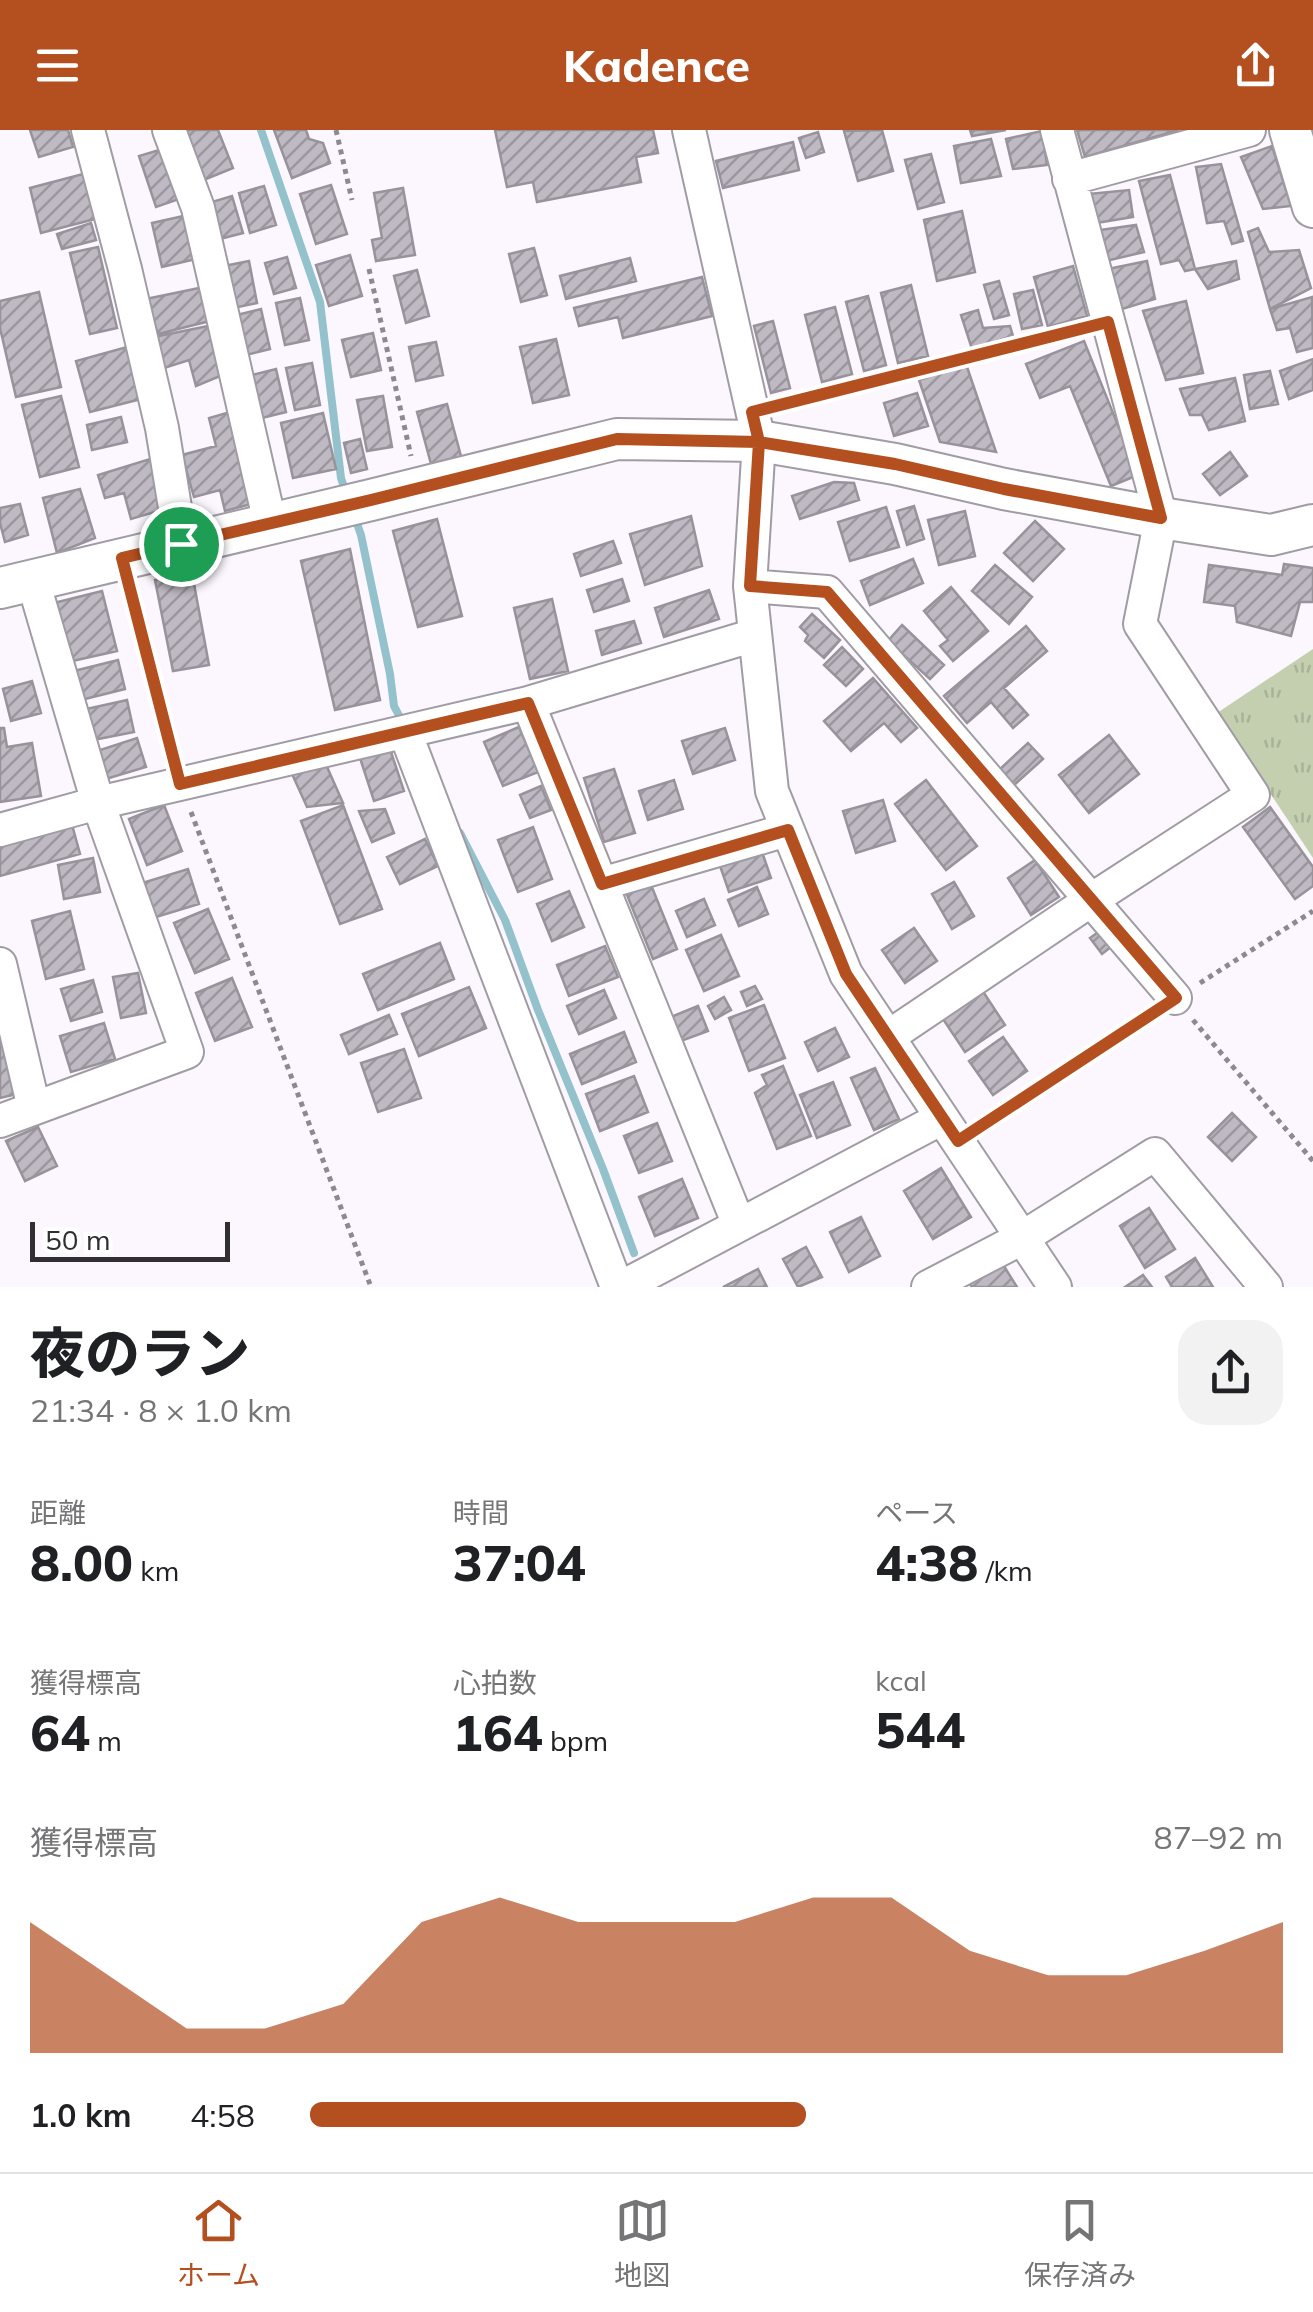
<!DOCTYPE html>
<html lang="ja">
<head>
<meta charset="utf-8">
<style>
	:root { --surface:#fff; --page:#f2f2f2; --text:#202124; --muted:#757577; --line:#e0e0e0; --accent:#b44f20 }
	body { margin:0; font-family:Mulish,"Noto Sans JP",sans-serif; background:var(--page); color:var(--text); height:100vh; display:flex; flex-direction:column; font-size:38px; white-space:nowrap }
	* { box-sizing:border-box; margin:0 }
	p { font-size:32px; color:var(--muted) }
	.icon { flex:none; width:55px; height:55px; fill:none; stroke:currentColor; stroke-width:2; stroke-linecap:round; stroke-linejoin:round }
	.map { position:relative; height:1157px; overflow:hidden }
	.sheet { display:flex; flex-direction:column; background:var(--surface); flex:1 }
	.sheet>* { flex:none }
	.scale { position:absolute; left:30px; bottom:25px; width:200px; box-sizing:border-box; padding-left:10px; border:5px solid #302e31; border-top:0; font-size:28px; line-height:35px; white-space:nowrap; color:#302e31; -webkit-text-stroke:8px #fff; paint-order:stroke }
	.pin { position:absolute; display:grid; place-items:center; width:85px; height:85px; color:#fff; margin:-42px; border:5px solid #fff; border-radius:50%; box-shadow:0 2px 10px #0007 }
	.round { display:grid; place-items:center; flex:none; width:105px; height:105px; border-radius:30px; background:var(--page) }
	.overview { display:flex; align-items:center; justify-content:space-between; height:170px; padding:0 30px }
	h1 { font-size:55px; font-weight:800; line-height:75px }
	.metrics { display:grid; grid-template-columns:repeat(3,1fr); gap:15px; height:170px; padding:10px 30px }
	.metrics div { display:grid; align-content:center }
	.metrics b { font-size:50px; font-weight:800 }
	.metrics small { font-size:28px; font-weight:400 }
	.metrics p { font-size:28px }
	.chart { height:280px; padding:20px 30px }
	.chart p { display:flex; justify-content:space-between }
	.chart svg { width:100%; height:180px; margin-top:10px; fill:var(--accent); opacity:.7 }
	ul { padding:0 30px; list-style:none; font-size:32px }
	li { display:grid; grid-template-columns:160px 120px 1fr; align-items:center; height:75px }
	li i { height:25px; border-radius:12px; background:var(--accent) }
	header { display:flex; justify-content:space-between; align-items:center; height:130px; padding:0 30px; background:var(--accent); color:#fff; font-size:45px; font-weight:800 }
	.dock { display:flex; justify-content:space-around; align-items:center; height:140px; border-top:2px solid var(--line); background:var(--surface); font-size:28px; color:var(--muted) }
	.dock a { display:grid; justify-items:center; gap:5px }
	.dock .selected { color:var(--accent) }
	.map>svg:first-child { display:block }
	.park { fill:url(#park-tufts) }
	.lines { fill:none; stroke-linecap:round; stroke-linejoin:round }
	.stream { stroke:#93c2cc; stroke-width:8 }
	.building { fill:url(#building-hatch); stroke:#98929b; stroke-width:2.5 }
	.minor-casing { stroke:#a19ca4; stroke-width:36 }
	.major-casing { stroke:#a19ca4; stroke-width:44 }
	.path { stroke:#8d8a8f; stroke-width:5; stroke-dasharray:5 5; stroke-linecap:butt }
	.minor { stroke:#fff; stroke-width:32 }
	.major { stroke:#fff; stroke-width:40 }
	.route-casing { stroke:#fff; stroke-width:20 }
	.route { stroke:#b44f20; stroke-width:12 }
</style>
</head>
<body>
<header><svg class="icon" aria-label="menu" viewBox="0 0 24 24"><path d="M4 6h16M4 12h16M4 18h16"/></svg>Kadence<svg class="icon" aria-label="share" viewBox="0 0 24 24"><path d="M12 15V3M7 8l5-5 5 5M5 13v7h14v-7"/></svg></header>
<div class="map">
<svg width="1313" height="1157" viewBox="0 0 1313 1157">
	<defs>
		<pattern id="park-tufts" width="24" height="20" patternUnits="userSpaceOnUse" patternTransform="scale(2.5)"><rect width="24" height="20" fill="#c4cfaf"/><path d="M3 7l-1-3M5 7V3M7 7l1-3M15 17l-1-3M17 17v-4M19 17l1-3" fill="none" stroke="#a9b297"/></pattern>
		<pattern id="building-hatch" width="6" height="6" patternUnits="userSpaceOnUse" patternTransform="scale(2.5)"><rect width="6" height="6" fill="#beb9c2"/><path d="M-1 1l2-2M0 6l6-6M5 7l2-2" fill="none" stroke="#9b979e"/></pattern>
	</defs>
	<rect width="100%" height="100%" fill="#fcf7fe"/>
	<path class="park" d="M1313,519V728L1217,583Z"/>
	<g class="lines">
		<path class="stream" d="M261,0L320,172L341,348L347,366
			M355,388L361,405L390,544L394,576L403,593
			M460,703L505,790L538,880L603,1039L634,1123"/>
	</g>
	<path class="building" d="M30,0H68L73,17L39,27Z
		M180,0H218L233,38L201,51Z
		M274,0H306L309,9L323,13L330,33L292,48Z
		M495,0H653L658,23L636,27L641,52L537,72L533,52L507,57Z
		M882,0L893,41L858,51L844,1Z
		M970,0H1006L972,6Z
		M1077,0H1179L1085,27Z
		M1042,1L1047,35L1013,39L1006,9Z
		M818,2L824,22L806,28L799,8Z
		M991,9L1001,46L961,53L954,16Z
		M793,12L799,40L723,58L716,31Z
		M1272,16L1291,76L1263,79L1241,27Z
		M169,17L185,67L156,77L139,26Z
		M931,24L944,72L918,79L905,30Z
		M1221,34L1243,111L1232,114L1224,91L1207,93L1196,37Z
		M83,44L95,89L41,103L30,58Z
		M1170,45L1195,139L1185,141L1179,130L1161,134L1139,51Z
		M331,55L347,104L316,114L300,64Z
		M264,56L276,95L250,103L239,63Z
		M403,58L415,125L376,131L372,110L382,108L374,63Z
		M1129,60L1133,87L1096,93L1088,64Z
		M232,66L243,103L216,110L205,74Z
		M962,81L975,142L937,151L924,90Z
		M188,85L204,127L162,137L152,93Z
		M91,93L96,110L62,119L57,104Z
		M1136,95L1144,122L1106,131L1100,100Z
		M1258,98L1269,122L1299,120L1311,158L1270,179L1248,102Z
		M98,117L117,198L90,204L70,123Z
		M534,118L547,165L521,172L509,124Z
		M350,125L362,166L329,176L316,135Z
		M287,127L296,158L274,164L265,133Z
		M630,128L636,151L566,169L560,146Z
		M249,131L257,173L233,178L224,136Z
		M1147,131L1155,169L1119,180L1108,139Z
		M1236,131L1239,149L1208,159L1195,139Z
		M1073,136L1087,186L1048,197L1034,147Z
		M417,140L429,186L406,193L394,146Z
		M702,147L712,186L623,208L618,187L579,196L574,178Z
		M999,151L1009,185L994,189L984,155Z
		M911,155L928,226L898,233L881,163Z
		M204,157L214,190L158,204L146,169Z
		M1033,160L1042,195L1022,199L1014,164Z
		M39,162L61,257L16,267L0,198V171Z
		M868,166L886,235L864,241L846,172Z
		M1312,167L1313,218L1297,222L1290,198L1277,200L1270,179Z
		M300,168L309,210L285,215L276,173Z
		M1186,171L1203,243L1166,250L1143,181Z
		M835,177L852,244L822,252L805,185Z
		M261,179L270,219L246,225L237,185Z
		M978,180L983,198L1010,196L1013,206L972,219L961,185Z
		M773,191L790,258L771,263L754,196Z
		M213,195L225,244L196,256L189,230L158,240L149,208Z
		M373,203L381,240L351,247L342,210Z
		M556,209L569,265L533,273L520,217Z
		M1084,211L1138,345L1111,356L1070,256L1040,268L1026,234Z
		M436,212L443,245L416,251L409,217Z
		M127,217L141,269L90,282L76,231Z
		M1313,229V260L1289,269L1280,241Z
		M312,233L320,275L295,280L286,238Z
		M966,234L996,322L940,312L919,250Z
		M276,239L286,282L258,289L248,246Z
		M1270,241L1278,274L1250,279L1244,245Z
		M1235,248L1245,291L1209,300L1202,285H1190L1180,259Z
		M917,263L928,296L894,306L884,273Z
		M61,266L79,337L40,347L22,275Z
		M383,266L392,317L367,321L357,270Z
		M447,274L461,326L431,334L417,282Z
		M230,282L255,373L225,381L220,360L194,367L182,325L216,316L209,288Z
		M323,283L336,339L293,348L281,293Z
		M121,287L127,312L92,320L87,295Z
		M360,309L367,339L351,343L344,313Z
		M1230,322L1247,346L1220,365L1203,344Z
		M150,329L165,379L131,389L124,363L105,368L98,345Z
		M834,352L854,353L859,370L800,389L792,366Z
		M80,359L95,408L57,423L43,368Z
		M20,374L28,405L5,412L0,393V378Z
		M914,376L924,409L907,415L897,381Z
		M886,377L899,417L850,431L838,392Z
		M965,381L975,426L939,435L928,390Z
		M691,386L702,436L645,455L630,404Z
		M437,389L462,486L418,497L393,401Z
		M1035,391L1064,419L1033,451L1004,423Z
		M613,411L621,433L581,446L574,424Z
		M350,419L380,570L335,580L301,431Z
		M913,429L923,453L870,475L861,451Z
		M1284,434L1313,438V472H1300L1291,506L1237,492L1235,476L1204,472L1209,435L1282,445Z
		M995,435L1032,467L1009,494L972,461Z
		M192,443L209,535L173,541L155,450Z
		M622,449L629,471L594,482L587,460Z
		M951,457L988,501L953,531L940,516L948,510L924,481Z
		M709,460L719,489L664,507L655,478Z
		M102,461L117,521L68,532L54,473Z
		M552,469L568,541L530,549L514,478Z
		M812,484L840,510L824,528L805,511L808,505L800,497Z
		M634,491L641,513L602,525L596,501Z
		M902,495L944,535L930,549L888,511Z
		M1026,496L1047,521L1004,558L1028,585L1013,598L991,572L967,593L944,566Z
		M842,517L863,539L846,556L824,535Z
		M118,530L125,559L81,570L74,541Z
		M873,548L917,598L901,612L884,593L851,621L824,591Z
		M32,551L41,583L11,591L3,559Z
		M127,570L134,602L88,611L82,580Z
		M519,597L538,642L503,656L484,612Z
		M0,598H4L7,617L32,613L41,666L0,672Z
		M725,598L735,630L693,644L682,611Z
		M1109,605L1139,644L1089,683L1059,645Z
		M137,608L146,637L106,649L97,621Z
		M1028,613L1043,629L1013,656L998,641Z
		M390,619L404,661L374,671L360,628Z
		M324,630L343,673L307,677L292,644Z
		M614,639L635,703L604,712L584,648Z
		M674,650L683,679L648,690L639,661Z
		M926,650L977,716L946,740L895,674Z
		M541,656L551,680L530,688L520,665Z
		M883,670L895,711L856,723L843,681Z
		M164,675L182,721L147,735L129,689Z
		M343,675L382,779L340,794L301,691Z
		M1270,677L1313,737V756L1295,769L1243,697Z
		M385,679L394,703L372,712L359,681Z
		M71,691L80,724L0,746V711Z
		M533,697L552,749L518,762L498,710Z
		M425,709L438,736L400,754L387,727Z
		M760,716L771,748L729,762L718,730Z
		M93,728L100,762L64,769L58,735Z
		M1035,730L1059,767L1031,785L1008,748Z
		M188,739L199,774L153,788L142,753Z
		M649,750L677,819L653,829L625,760Z
		M954,752L974,786L952,799L932,764Z
		M757,757L768,784L739,796L728,770Z
		M569,761L584,797L552,811L537,774Z
		M704,769L715,795L687,807L676,781Z
		M208,779L229,829L195,843L174,793Z
		M70,781L84,839L46,849L32,791Z
		M914,798L937,831L905,853L882,820Z
		M1101,800L1112,816L1102,824L1090,808Z
		M721,805L739,846L704,861L686,820Z
		M440,813L454,849L378,880L363,844Z
		M605,816L618,847L569,866L557,835Z
		M138,843L146,883L121,888L113,847Z
		M232,848L252,897L215,911L196,863Z
		M93,850L102,882L71,891L61,859Z
		M755,856L762,869L747,876L741,862Z
		M469,857L486,898L419,926L402,884Z
		M604,860L616,888L579,904L567,876Z
		M982,860L1005,895L965,922L941,886Z
		M724,867L731,880L715,889L708,876Z
		M764,875L785,928L749,941L729,888Z
		M698,876L708,901L681,911L671,887Z
		M389,885L397,904L349,924L341,905Z
		M0,890L21,963L0,968Z
		M104,893L115,929L71,942L60,906Z
		M835,898L849,927L818,941L805,912Z
		M624,902L636,932L582,954L570,924Z
		M1003,907L1027,941L993,965L969,931Z
		M404,919L421,968L378,982L361,933Z
		M783,936L811,1006L777,1019L755,963L767,955L762,945Z
		M875,938L899,989L874,1000L851,948Z
		M634,946L648,982L600,1001L586,964Z
		M833,952L850,995L817,1008L800,965Z
		M1232,983L1256,1007L1232,1031L1208,1007Z
		M657,993L672,1031L639,1043L624,1006Z
		M38,997L57,1036L25,1051L6,1011Z
		M941,1038L971,1087L933,1109L904,1061Z
		M682,1049L698,1088L655,1106L639,1067Z
		M1149,1078L1175,1119L1145,1138L1120,1096Z
		M861,1087L880,1126L849,1142L830,1102Z
		M806,1117L822,1147L798,1157L783,1129Z
		M997,1125L1017,1157H972L964,1146Z
		M1195,1128L1213,1157H1172L1166,1147Z
		M758,1139L767,1157H723Z
		M1143,1145L1152,1157H1125Z"/>
	<g class="lines">
		<defs>
			<path id="minor" d="M88,0L125,139L162,298L181,414
				M169,0L198,78L270,393
				M689,0L759,311L750,456L772,661L846,844L1055,1157
				M1069,49L1249,0
				M750,456L827,462L1175,868
				M528,573L755,505
				M405,602L617,1157
				M0,700L98,673L528,573L739,1095
				M601,754L787,700
				M0,834L34,978
				M888,907L1091,770L1253,665L1140,494L1161,388L1057,0
				M0,991L187,922L98,673L33,451
				M622,1157L942,988
				M928,1157L1022,1108L1155,1024L1266,1157"/>
			<path id="major" d="M1290,0L1313,77
				M0,458L371,370L617,309L759,311L895,334L1004,359L1161,388L1271,405L1313,395"/>
		</defs>
		<use href="#minor" class="minor-casing"/>
		<use href="#major" class="major-casing"/>
		<path class="path" d="M336,0L352,70
			M369,139L411,326
			M780,275L1079,199
			M130,460L174,629
			M191,682L371,1157
			M1200,853L1313,781
			M1193,890L1313,1031
			M983,995L1153,883"/>
		<use href="#minor" class="minor"/>
		<use href="#major" class="major"/>
	</g>
	<g class="lines">
		<defs>
			<path id="route" d="M181,414L122,428L180,654L528,573L602,754L788,700L846,844L958,1011L1176,868L827,462L750,456L759,312L752,282L1108,192L1161,388L1004,359L895,334L759,312L617,309L371,370L181,414"/>
		</defs>
		<use href="#route" class="route-casing"/>
		<use href="#route" class="route"/>
	</g>
</svg>
<div class="scale">50 m</div>
<div class="pin" style="left:181px;top:414px;background:#1e9e55"><svg class="icon" aria-label="arrive" viewBox="0 0 24 24"><path d="M6 21V4h12l-3 4 3 4H6"/></svg></div>
</div>
<section class="sheet">
<div class="overview"><div><h1>夜のラン</h1><p>21:34 · 8 × 1.0 km</p></div><a class="round"><svg class="icon" aria-label="share" viewBox="0 0 24 24"><path d="M12 15V3M7 8l5-5 5 5M5 13v7h14v-7"/></svg></a></div>
<div class="metrics">
<div><p>距離</p><b>8.00<small> km</small></b></div>
<div><p>時間</p><b>37:04</b></div>
<div><p>ペース</p><b>4:38<small> /km</small></b></div>
</div>
<div class="metrics">
<div><p>獲得標高</p><b>64<small> m</small></b></div>
<div><p>心拍数</p><b>164<small> bpm</small></b></div>
<div><p>kcal</p><b>544</b></div>
</div>
<div class="chart"><p><span>獲得標高</span>87–92 m</p>
<svg viewBox="0 0 160 44" preserveAspectRatio="none"><path d="M0 44V12L10 25L20 38L30 38L40 32L50 12L60 6L70 12L80 12L90 12L100 6L110 6L120 19L130 25L140 25L150 19L160 12V44z"/></svg>
</div>
<ul>
<li><b>1.0 km</b>4:58<i style="width:51%"></i></li>
</ul>
</section>
<nav class="dock">
<a class="selected"><svg class="icon" aria-label="home" viewBox="0 0 24 24"><path d="M3 11l9-7 9 7M6 9v11h12V9"/></svg>ホーム</a>
<a><svg class="icon" aria-label="map" viewBox="0 0 24 24"><path d="M3 6l6-2 6 2 6-2v14l-6 2-6-2-6 2zM9 4v14M15 6v14"/></svg>地図</a>
<a><svg class="icon" aria-label="saved" viewBox="0 0 24 24"><path d="M7 4h10v16l-5-4-5 4z"/></svg>保存済み</a>
</nav>
</body>
</html>
